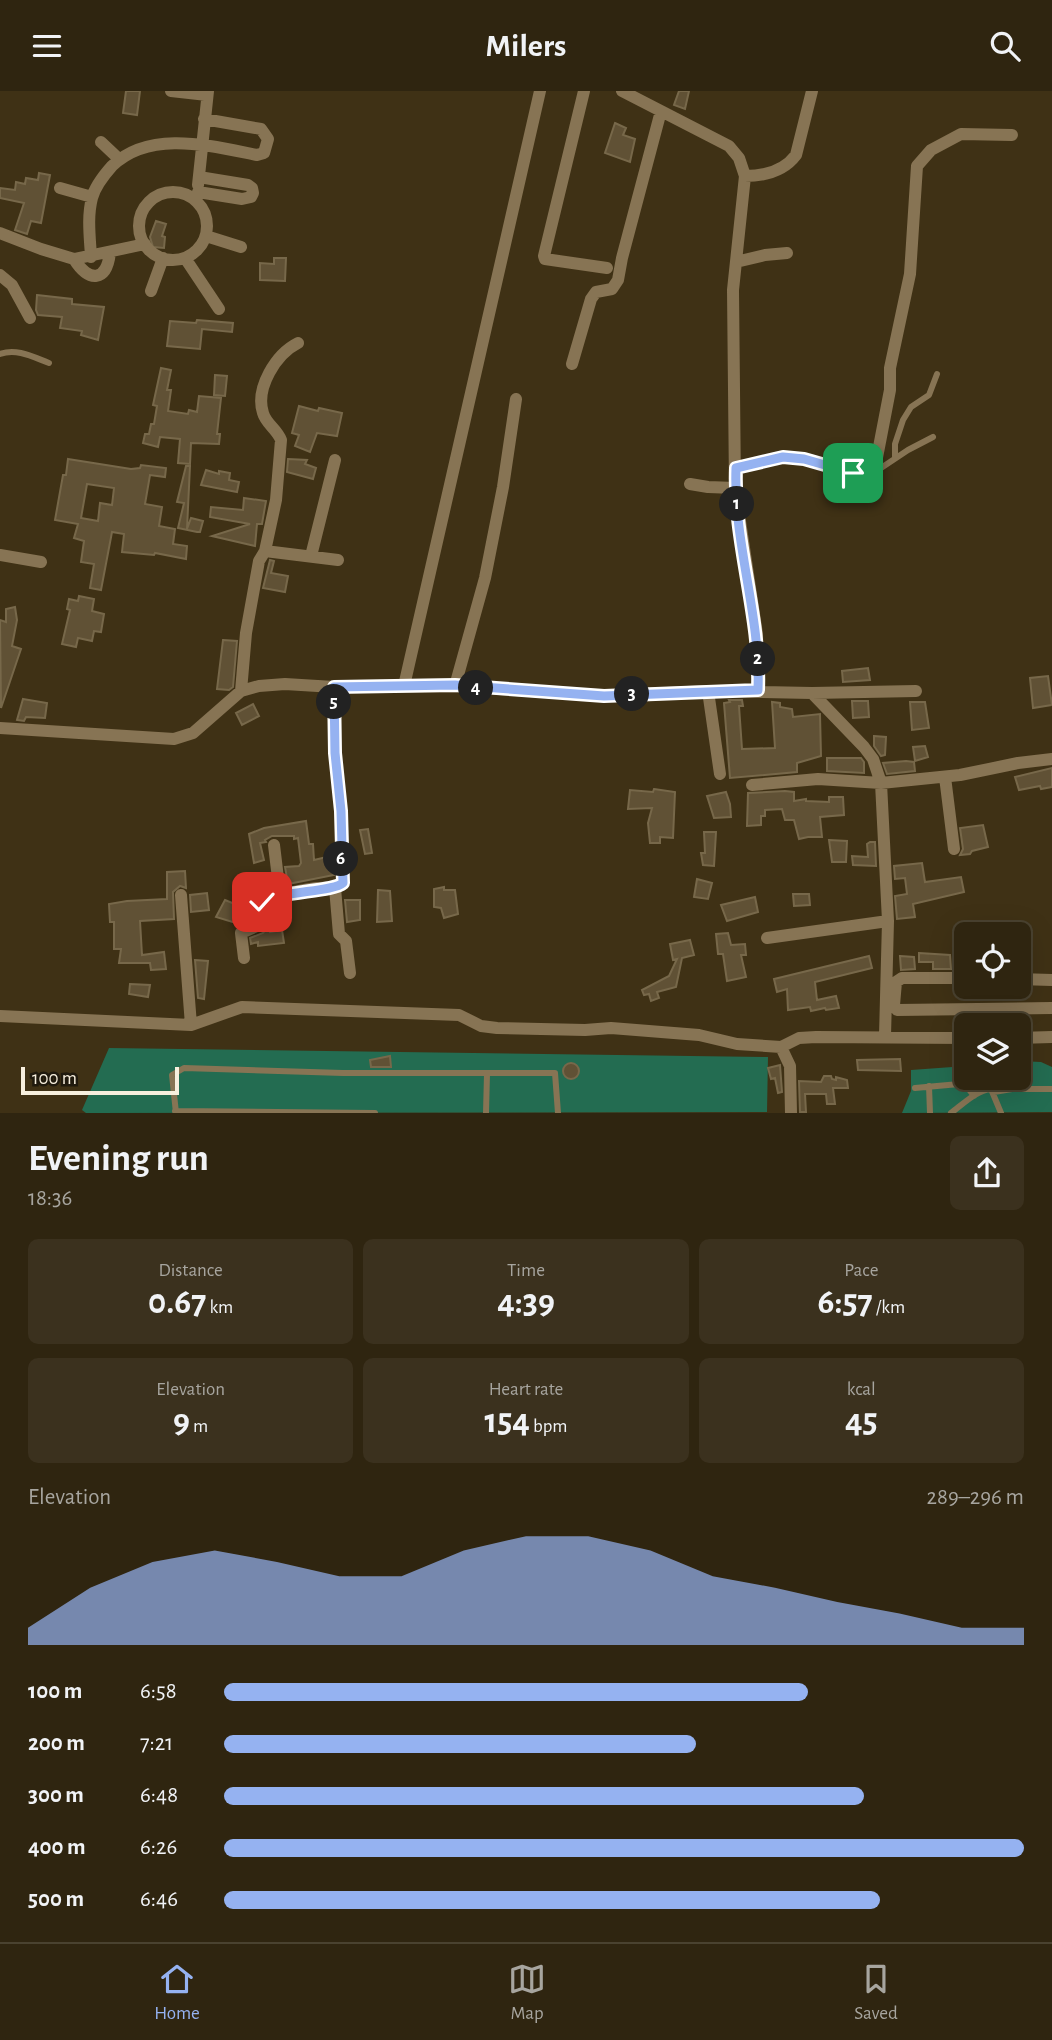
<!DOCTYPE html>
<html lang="en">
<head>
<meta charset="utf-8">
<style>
	:root { --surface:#2f2510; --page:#3b311e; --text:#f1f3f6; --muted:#a7a59f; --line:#4a4230; --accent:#95b2f1 }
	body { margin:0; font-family:"Alegreya Sans",sans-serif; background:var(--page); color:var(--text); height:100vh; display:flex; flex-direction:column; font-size:26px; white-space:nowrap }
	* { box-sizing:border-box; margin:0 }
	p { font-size:23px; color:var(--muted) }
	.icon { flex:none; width:38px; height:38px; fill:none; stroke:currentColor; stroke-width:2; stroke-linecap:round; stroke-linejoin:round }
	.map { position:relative; height:1022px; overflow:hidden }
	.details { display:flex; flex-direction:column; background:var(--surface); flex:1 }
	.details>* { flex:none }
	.controls { position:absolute; left:954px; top:831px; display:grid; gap:14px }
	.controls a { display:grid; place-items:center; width:77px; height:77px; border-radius:10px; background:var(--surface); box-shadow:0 7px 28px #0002,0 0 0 2px var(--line); font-size:35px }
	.scale { position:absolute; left:21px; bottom:18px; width:158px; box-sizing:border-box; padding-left:7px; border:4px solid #f7efde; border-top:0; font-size:19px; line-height:24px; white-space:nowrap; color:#f7efde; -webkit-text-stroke:5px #201a0e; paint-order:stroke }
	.pin { position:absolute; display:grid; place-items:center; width:60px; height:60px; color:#fff; margin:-30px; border-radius:14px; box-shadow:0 4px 10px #0006 }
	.km { position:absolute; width:35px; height:35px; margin:-18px; border-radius:50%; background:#222; color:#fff; font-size:19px; line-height:35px; text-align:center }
	.round { display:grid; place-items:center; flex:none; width:74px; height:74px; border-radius:10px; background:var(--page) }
	.summary { display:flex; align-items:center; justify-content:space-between; height:119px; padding:0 28px }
	h1 { font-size:38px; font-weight:600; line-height:52px }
	.stats { display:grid; grid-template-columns:repeat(3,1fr); gap:10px; height:119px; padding:7px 28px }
	.stats div { display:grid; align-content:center; border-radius:10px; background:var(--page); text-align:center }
	.stats b { font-size:35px; font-weight:600 }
	.stats small { font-size:19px; font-weight:400 }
	.stats p { font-size:19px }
	.chart { height:196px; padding:14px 28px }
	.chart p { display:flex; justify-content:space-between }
	.chart svg { width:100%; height:126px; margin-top:7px; fill:var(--accent); opacity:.7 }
	ul { padding:0 28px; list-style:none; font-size:23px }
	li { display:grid; grid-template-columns:112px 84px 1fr; align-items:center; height:52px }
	li i { height:18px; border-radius:9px; background:var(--accent) }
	header { display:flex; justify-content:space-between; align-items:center; height:91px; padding:0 28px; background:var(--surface); font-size:32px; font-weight:600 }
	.tabs { display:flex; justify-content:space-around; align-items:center; height:98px; border-top:2px solid var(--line); background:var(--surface); font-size:19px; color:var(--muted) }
	.tabs a { display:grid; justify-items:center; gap:4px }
	.tabs .selected { color:var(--accent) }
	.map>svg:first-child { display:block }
	.green { fill:#236c51 }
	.building { fill:#605135; stroke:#77684a; stroke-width:2; fill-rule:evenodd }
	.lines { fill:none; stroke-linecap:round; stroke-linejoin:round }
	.service { stroke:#877454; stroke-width:6 }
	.minor { stroke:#877454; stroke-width:12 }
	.route-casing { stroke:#fff; stroke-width:14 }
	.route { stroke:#95b2f1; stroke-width:9 }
</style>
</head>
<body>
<header><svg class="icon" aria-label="menu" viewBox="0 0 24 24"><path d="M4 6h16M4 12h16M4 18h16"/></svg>Milers<svg class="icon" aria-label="search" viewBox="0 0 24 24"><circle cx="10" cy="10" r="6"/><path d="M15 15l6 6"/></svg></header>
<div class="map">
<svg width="1052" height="1022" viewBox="0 0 1052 1022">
	<rect width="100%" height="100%" fill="#3f3115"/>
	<path class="green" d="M109,957L768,966L767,1021L86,1022L82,1019Z
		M1019,970L1041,971L1052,976V1021L902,1022L911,1000V979L966,975V987H1018Z"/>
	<path class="building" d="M126,0H140L137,24L123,22Z
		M679,0H689L685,18L674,14Z
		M615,32L626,37L623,44L635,48L630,71L605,62Z
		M39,82L50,84L41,132L31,130L27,143L15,139L24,112L0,107V97L15,99L16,91L25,93L26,87L38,89Z
		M156,130L166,133L162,145L165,146L164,157L153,156L150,146Z
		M274,167H286L285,190L260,189V172L274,173Z
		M37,204L72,208V213L104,216L98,249L81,244L82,240L60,237L62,226L38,224L36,219Z
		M197,229L233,232L232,241L202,238L200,258L167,255L170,230L196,232Z
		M161,277L171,279L167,299H171L168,320L188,323L189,319L197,321L199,305L221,307L217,343H220L219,353L191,352L190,373L178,372L180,348L160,346L158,356L143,352L145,343H149L151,333H154L157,315L153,314Z
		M215,284L227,285L225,305L214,304Z
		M299,315L318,320L319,317L342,322L337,345L317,342L310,361L295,355L299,344L292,342Z
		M68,368L131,378L140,377L141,374L166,377L165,386L150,384L145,413L162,416L159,435L175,438L173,453L187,455L186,468L155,462L154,464L122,461L124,443L112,441L101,499L90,497L94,473L81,471L84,450L74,447L78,433L55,429L63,384H66ZM87,393L114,397L112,414L100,412L98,430L81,427Z
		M288,368L307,369L305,373L316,377L313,388L287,381Z
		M186,375H190L187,438L191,427L203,430L200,441H197L178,437L184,412L177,411Z
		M206,379L219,383V380L230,382L229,389L239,391L237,401L201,394Z
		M244,407L266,410L262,433H257L255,455L212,445L250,433L210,426L211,416L243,419Z
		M270,469L274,470L271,482L288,485L285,501L263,497Z
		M79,505L94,508L92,520L104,523L101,541L94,540L92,550L78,547L76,556L62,553L70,519L67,518L69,508L78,510Z
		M15,516L17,529L12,555L21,558L1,617L0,529L6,531V518Z
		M223,549L237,550L233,596L229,599L217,598Z
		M868,577L870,589L843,591L842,580Z
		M1048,585L1052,614L1033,617L1030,587Z
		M23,608L47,612L45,627L26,626L24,630L17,629Z
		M729,609H742L743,615H739L742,658L775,657L772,611L780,612V616L792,618L793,626L820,623L821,665L797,672V681L730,687L724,612L730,611Z
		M852,610H868L869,626L853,627Z
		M910,611H925L929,637L912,639Z
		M253,613L259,625L242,634L236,622Z
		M874,645L886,646L885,664L881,665L874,655Z
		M925,655L928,666L915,670L913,656Z
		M827,667H861L864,671V682L827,680Z
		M906,670L914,671L915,680L887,683L883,672Z
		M1052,677V696L1041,698L1040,695L1019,699L1015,686Z
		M654,698L675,701L673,747L660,746V752H650L648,732L652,717L628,718L630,699L653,701Z
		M785,700L794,701V710L806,708V710L829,711V706H843L844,724L820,726L822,746H808L799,748L794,729H785L782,718L765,719V725H761V734L747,735L748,702Z
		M726,701L730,713L731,726L714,727L707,705Z
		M306,730L309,753H313L314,769L331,765L334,784L288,793L285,776L299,775L301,772L298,747L294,748V745H272L265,749L266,751L260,752L264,769L254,772L249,743L264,737Z
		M983,734L988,756L972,760L970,763L960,764L963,758L960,737Z
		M368,738L372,762L365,763L360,739Z
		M704,741H716L714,775L703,774L701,762H705Z
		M829,749L847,750L846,771H832Z
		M870,751H875L876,775L853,774L852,765L868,766L867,753Z
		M922,772L925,791L961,786L964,801L913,813L915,826L897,828L895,805L907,803L905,787L895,788L894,775Z
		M185,780L186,797L180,795L173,801L174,828L140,830L142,864L164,861L166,878L151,879L150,872H119L121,858H114V831H110L109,813L127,810L167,808V781Z
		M697,788L712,792L708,808L694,806Z
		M444,796V799H455L458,823L444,827L441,817L434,816V798Z
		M378,799L390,800L392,830L377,831Z
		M207,802L209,819L191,821L190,804Z
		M793,803H809L810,814L794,815Z
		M755,806L758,821L727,830L721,814Z
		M225,809L237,814L254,809V826L239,833L216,826Z
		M345,809H360V829L347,831Z
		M269,835L270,841L282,839L284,852L258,855V851L251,853L250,847L263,842Z
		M728,842L731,854L745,853L746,864H741L746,886L727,890L723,863H718L716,843Z
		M690,849L694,864L682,867L676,896L657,901L659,907L651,910L649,903L644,904L642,899L669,885L677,868L673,869L670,853Z
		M919,862L950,864L951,878H933V871H919Z
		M869,865L872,877L815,891L817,909L836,905L839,917L826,919L825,917L811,920L810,916L788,919L787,898L777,901L774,888Z
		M900,865L914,866L915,878L901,879Z
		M195,869L208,870L204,908L198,907Z
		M130,893L150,894L148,906L129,903Z
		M390,965L391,976H371L370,969Z
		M900,968L901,980L858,979L857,969Z
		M563 980a8 8 0 1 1 16 0a8 8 0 1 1-16 0Z
		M780,974L782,1001L778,1002L775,987L771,988L768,977Z
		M824,985H831L832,988L836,989V986L847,989L848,997H833L835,1013H827L826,1003H805L806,1021H800L799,990L821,991Z"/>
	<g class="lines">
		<path class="service" d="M0,263C17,257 33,266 49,272
			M895,367V353L903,329L911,316L929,304L937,283
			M875,381L908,359L933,346
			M929,995L930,1022
			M915,997L959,993L967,996L974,1005
			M994,1001L1012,998H1052
			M175,1020L375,1022
			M176,1022L172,984L184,977L343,982H555L558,1022
			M486,1022L487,983
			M951,1022C963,1013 977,999 991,998L1001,1022"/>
		<path class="minor" d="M171,0L207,4
			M584,0L544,165L545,168L607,177
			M622,0L729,55L739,67L745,85L733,199L735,397L757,543L758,599
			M101,51L119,68
			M745,85C765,85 784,80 796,64L812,0
			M198,94L208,0
			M60,97L92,106
			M139 135a34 34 0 1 1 68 0a34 34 0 1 1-68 0Z
			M198,101L242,108L251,106L253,102L252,97L248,94L199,86
			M0,142L41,158L74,168L145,153
			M206,145L241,156
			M91,166C90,147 87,126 92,107C95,95 104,84 112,75C150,38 211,55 257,64L264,62L268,48L261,38L204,28
			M185,167L219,218
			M74,168C89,192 107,191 110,161
			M736,171L765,164L787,162
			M0,184L12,194L30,227
			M151,200L163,167
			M572,273L591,208L596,201L612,198L618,189L622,167L661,20
			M736,377L783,366L804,368L853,382H874L890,299V277L910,183L917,75L931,59L961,43L1012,44
			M690,393L708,396L735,397
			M265,460L276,409L281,349C277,338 266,333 263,322C255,297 276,263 298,252
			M0,464L41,471
			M311,465L335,369
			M404,595L540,0
			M455,595L485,487L503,396L516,308
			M241,600L246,542L259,470L265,460L338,469
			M708,600L720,683
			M812,602L916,600
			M0,637L174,648L193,642L241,600L259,595L285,593L334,596L455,595L604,605L708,600L812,602L864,656L873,668L881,692L888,830L885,945
			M945,686L954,758
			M752,694L818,688L881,692L960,684L1018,672L1052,668
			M274,754L280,804
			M335,797L339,843L346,850L350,882
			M181,804L191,934
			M767,847L888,830
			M244,867L241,842L259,834L263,829L262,811C274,804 303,799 317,797C326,796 336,798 343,792L341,720L335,662L334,596
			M966,887H902L896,891L894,914L897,919L1052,917
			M1018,888L1052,889
			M0,925L191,934L242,916L459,924L481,935L497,937L585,939L611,937L699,944L737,953L781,956L799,947L816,946L966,947
			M1018,947L1052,946
			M781,956L790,975L791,1022"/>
	</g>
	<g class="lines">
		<defs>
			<path id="route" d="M262,811C280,800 333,801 343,792L341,720L335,662L334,596L455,594L604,605L758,599C761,524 733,452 736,377L783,366L804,368L853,382"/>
		</defs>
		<use href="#route" class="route-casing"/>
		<use href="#route" class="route"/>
	</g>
</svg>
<div class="controls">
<a><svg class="icon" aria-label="locate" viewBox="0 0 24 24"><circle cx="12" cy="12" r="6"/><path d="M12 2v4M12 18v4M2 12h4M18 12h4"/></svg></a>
<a><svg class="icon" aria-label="layers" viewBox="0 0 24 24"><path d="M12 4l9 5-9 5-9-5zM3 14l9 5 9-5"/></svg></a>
</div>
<div class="scale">100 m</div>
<div class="pin" style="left:853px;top:382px;background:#1e9e55"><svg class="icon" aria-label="arrive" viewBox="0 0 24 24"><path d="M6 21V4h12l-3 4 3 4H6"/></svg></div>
<div class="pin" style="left:262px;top:811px;background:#d93025"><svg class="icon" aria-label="check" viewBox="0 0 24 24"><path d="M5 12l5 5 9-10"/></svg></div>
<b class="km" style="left:737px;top:413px">1</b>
<b class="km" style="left:758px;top:568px">2</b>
<b class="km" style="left:632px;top:603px">3</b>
<b class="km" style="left:476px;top:597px">4</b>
<b class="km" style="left:334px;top:611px">5</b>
<b class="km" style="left:341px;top:768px">6</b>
</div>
<section class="details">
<div class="summary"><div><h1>Evening run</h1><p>18:36</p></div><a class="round"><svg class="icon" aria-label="share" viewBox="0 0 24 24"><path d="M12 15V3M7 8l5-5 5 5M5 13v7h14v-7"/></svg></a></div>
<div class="stats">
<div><p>Distance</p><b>0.67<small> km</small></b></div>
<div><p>Time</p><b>4:39</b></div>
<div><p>Pace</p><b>6:57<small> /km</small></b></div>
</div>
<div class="stats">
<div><p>Elevation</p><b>9<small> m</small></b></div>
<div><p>Heart rate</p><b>154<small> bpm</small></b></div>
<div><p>kcal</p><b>45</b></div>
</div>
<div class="chart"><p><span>Elevation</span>289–296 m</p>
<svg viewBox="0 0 160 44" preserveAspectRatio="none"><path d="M0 44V38L10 24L20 15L30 11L40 15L50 20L60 20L70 11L80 6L90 6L100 11L110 20L120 24L130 29L140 33L150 38L160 38V44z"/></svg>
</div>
<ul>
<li><b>100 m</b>6:58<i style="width:73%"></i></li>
<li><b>200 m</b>7:21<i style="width:59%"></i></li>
<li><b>300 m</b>6:48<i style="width:80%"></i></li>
<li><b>400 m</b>6:26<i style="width:100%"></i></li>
<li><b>500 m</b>6:46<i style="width:82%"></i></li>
</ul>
</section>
<nav class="tabs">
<a class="selected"><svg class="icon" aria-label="home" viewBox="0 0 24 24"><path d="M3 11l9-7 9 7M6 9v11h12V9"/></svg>Home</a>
<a><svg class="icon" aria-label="map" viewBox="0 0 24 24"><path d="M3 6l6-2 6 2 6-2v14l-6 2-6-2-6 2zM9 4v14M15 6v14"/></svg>Map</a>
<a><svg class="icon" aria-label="saved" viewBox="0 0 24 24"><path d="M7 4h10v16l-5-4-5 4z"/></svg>Saved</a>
</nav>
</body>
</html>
